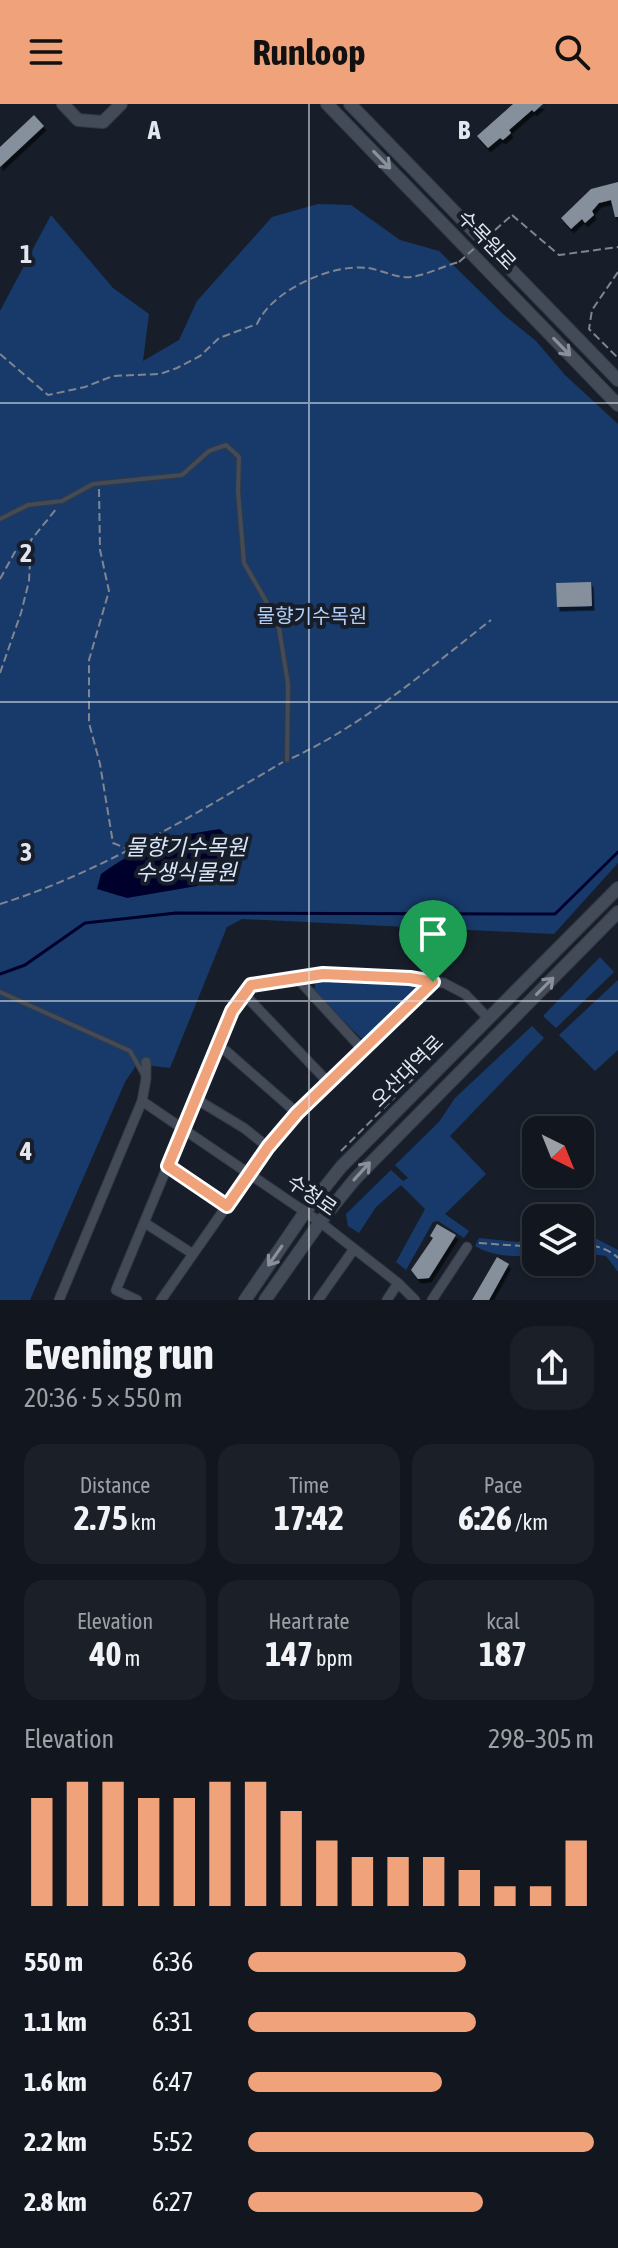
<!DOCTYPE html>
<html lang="en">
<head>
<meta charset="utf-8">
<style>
	:root { --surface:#11161f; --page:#1a1f28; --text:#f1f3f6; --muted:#9c9fa4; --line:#30353d; --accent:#f0a27a }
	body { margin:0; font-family:"Asap Condensed","Noto Sans KR",sans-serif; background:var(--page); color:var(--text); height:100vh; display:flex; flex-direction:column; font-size:30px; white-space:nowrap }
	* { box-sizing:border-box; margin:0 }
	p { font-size:26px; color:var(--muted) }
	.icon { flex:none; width:44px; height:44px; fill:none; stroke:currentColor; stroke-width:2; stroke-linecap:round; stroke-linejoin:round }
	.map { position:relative; height:1196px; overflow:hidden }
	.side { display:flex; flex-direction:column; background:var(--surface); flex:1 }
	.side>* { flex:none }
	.needle { width:52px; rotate:137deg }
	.controls { position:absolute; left:522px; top:1012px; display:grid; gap:16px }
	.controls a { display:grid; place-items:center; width:72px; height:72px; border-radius:16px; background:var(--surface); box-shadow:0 2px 6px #0004,0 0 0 2px var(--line); font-size:40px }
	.pin { position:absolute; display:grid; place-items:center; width:68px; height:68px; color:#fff; margin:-82px -34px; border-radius:50% 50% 50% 0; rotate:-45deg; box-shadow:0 0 8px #0007 }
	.pin .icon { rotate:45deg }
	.round { display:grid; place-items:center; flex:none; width:84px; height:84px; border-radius:24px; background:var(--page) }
	.overview { display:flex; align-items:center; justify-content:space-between; height:136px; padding:0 24px }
	h1 { font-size:44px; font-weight:700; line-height:60px }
	.figures { display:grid; grid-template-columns:repeat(3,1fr); gap:12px; height:136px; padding:8px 24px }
	.figures div { display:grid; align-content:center; border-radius:20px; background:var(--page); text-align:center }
	.figures b { font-size:34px; font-weight:700 }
	.figures small { font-size:22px; font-weight:400 }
	.figures p { font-size:22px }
	.chart { height:224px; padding:16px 24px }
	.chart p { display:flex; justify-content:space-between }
	.chart svg { width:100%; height:144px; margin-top:8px; stroke:var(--accent); stroke-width:6 }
	ul { padding:0 24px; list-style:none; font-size:26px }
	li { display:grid; grid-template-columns:128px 96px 1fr; align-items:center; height:60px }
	li i { height:20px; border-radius:10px; background:var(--accent) }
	header { display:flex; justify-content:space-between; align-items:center; height:104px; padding:0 24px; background:var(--accent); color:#111; font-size:36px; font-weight:700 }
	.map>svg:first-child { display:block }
	.green { fill:#183a6b }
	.water { fill:#00002c }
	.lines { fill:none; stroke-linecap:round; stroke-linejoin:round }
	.stream { stroke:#00002c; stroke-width:3 }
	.building { fill:#86909d; filter:url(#shadow) }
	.lane-casing { stroke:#343942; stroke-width:6 }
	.street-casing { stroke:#343942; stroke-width:11 }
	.secondary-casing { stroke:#343942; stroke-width:14 }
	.path { stroke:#80858f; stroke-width:2; stroke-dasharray:8 4; stroke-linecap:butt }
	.lane { stroke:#424b57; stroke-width:4 }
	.street { stroke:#424b57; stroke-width:9 }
	.secondary { stroke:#424b57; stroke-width:12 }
	.path-bridge { stroke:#80858f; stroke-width:2; stroke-dasharray:8 4; stroke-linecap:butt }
	.oneway { stroke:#8a919b }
	.route-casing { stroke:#fff; stroke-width:16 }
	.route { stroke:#f0a27a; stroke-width:10 }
	.grid { fill:none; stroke:#e2e7ef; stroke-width:2; stroke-opacity:0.55 }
	.labels { text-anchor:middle; stroke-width:8; stroke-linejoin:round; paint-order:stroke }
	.street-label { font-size:20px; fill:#e2e7ef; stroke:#171e29 }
	.park-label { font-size:20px; fill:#b3cff7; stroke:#171e29 }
	.water-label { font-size:22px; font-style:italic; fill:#d7e5f9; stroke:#171e29 }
	.grid-label { font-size:26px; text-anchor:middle; font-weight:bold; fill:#e2e7ef; stroke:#171e29; stroke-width:8; stroke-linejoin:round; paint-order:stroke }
</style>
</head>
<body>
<header><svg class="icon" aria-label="menu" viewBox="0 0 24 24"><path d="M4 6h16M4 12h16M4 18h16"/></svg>Runloop<svg class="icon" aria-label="search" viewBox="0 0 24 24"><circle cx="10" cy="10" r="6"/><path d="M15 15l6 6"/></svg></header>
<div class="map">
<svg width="618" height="1196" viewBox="0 0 618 1196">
	<defs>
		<filter id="shadow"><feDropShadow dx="2.5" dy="4.5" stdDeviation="0" flood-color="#0009"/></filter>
	</defs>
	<rect width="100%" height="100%" fill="#171e29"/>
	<path class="green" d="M318,100L351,101L400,136L439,147L504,211L536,237L565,271L618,320V759L554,830L242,815L227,823L170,964L137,960L125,978L30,1196H0V207L51,111L113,184L149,210L143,257L179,236L197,197L272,113Z
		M600,853L614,868L556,924L543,912Z
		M316,875L413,877L417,891L369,937L363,936L314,887Z
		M618,876V946L595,967L559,931Z
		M532,922L544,934L450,1032L486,1070L445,1110L469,1127L464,1134L438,1117L433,1118L406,1166L396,1158L425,1105L401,1081L376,1103L359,1129L348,1122L346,1110L391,1066L403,1077L408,1074L395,1061L439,1018L455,994Z
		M479,1134L518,1138L523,1135L536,1136V1151C515,1153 494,1153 475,1142Z
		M595,1134L618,1146V1168L606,1152L592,1150L580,1155V1137Z"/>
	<path class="water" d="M220,725L228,733L225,753L215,767L197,782L127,794L97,785L101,770C146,738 166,733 220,725Z"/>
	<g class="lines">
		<path class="stream" d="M0,870L25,861L85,819L176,809L555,810L618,748"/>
	</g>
	<path class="building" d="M513,0H543L534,8L532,6L509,26L511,29L503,36L500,34L488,44L477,32Z
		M34,11L44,22L0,63V43Z
		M618,78V113H615L611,96L599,99L592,107L594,111L585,119L582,115L571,125L561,114L591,85Z
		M591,478L592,502L557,503L556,479Z
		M437,1120L456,1131L429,1174L418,1175L411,1166L433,1134L430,1132Z
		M497,1153L509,1160L489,1196H472Z"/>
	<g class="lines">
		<defs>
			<path id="lane" d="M0,415L28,401L62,397L93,380L182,371L209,347L226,341L239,353L238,387L244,459L278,518L288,580L287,656
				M0,888L130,947L143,970"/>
			<path id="street" d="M297,874L363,946
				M244,890L328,978
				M217,944L226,947L297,1009
				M196,995L244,1024L268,1043
				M142,997L320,1118L398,1179L415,1196
				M168,1062L227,1102
				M145,1119L193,1150
				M59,1196L142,997L146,975V958
				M137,1196L116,1186L232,907L251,881L323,870L410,874L444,879L465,890L488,914
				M161,1196L268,1043L328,978L433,878
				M318,1196L354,1145
				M387,1196L398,1179
				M432,1196L467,1143"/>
			<path id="secondary" d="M63,0L78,16L103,18L121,0
				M327,0L618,301
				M350,0L618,276
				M245,1196L305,1108L341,1063L618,784
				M265,1196L320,1118L355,1075L618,808"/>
		</defs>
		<use href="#lane" class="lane-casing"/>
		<use href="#street" class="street-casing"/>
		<use href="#secondary" class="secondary-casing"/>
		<path class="path" d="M512,111L559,151L618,143
			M618,168L592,206L589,225L618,254
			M0,250L48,291L85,283L113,272L160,270L177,264L200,252L219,234L257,220C272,186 333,159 368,164C382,166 398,175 411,173C427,171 443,162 459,158
			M99,385L100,446L109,487L89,556V619L100,660L113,739L128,745
			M0,475L16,446L30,437
			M0,569L21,509L29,477L31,436L57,404
			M292,654C365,620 428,565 491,516
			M0,800C100,769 193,711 283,658
			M341,1047L421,967
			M479,1139L536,1143
			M580,1143C593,1139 609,1145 618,1154"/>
		<use href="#lane" class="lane"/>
		<use href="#street" class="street"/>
		<use href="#secondary" class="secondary"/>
		<path class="path-bridge" d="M459,158L512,111"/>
	</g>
	<defs><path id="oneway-shaft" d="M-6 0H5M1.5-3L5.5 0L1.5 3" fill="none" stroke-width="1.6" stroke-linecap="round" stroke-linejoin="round" transform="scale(2)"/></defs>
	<g class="oneway">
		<use href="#oneway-shaft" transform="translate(382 56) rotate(46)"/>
		<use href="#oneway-shaft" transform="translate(562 243) rotate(46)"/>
		<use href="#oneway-shaft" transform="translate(545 882) rotate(-45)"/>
		<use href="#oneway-shaft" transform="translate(362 1067) rotate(-48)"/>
		<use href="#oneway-shaft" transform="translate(275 1152) rotate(125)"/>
	</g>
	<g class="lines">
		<defs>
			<path id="route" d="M323,870L410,874L433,878L297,1009L268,1043L227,1102L168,1062L232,907L251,881Z"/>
		</defs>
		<use href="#route" class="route-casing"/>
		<use href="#route" class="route"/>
	</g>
	<path class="grid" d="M309,0V1196M0,299H618M0,598H618M0,897H618"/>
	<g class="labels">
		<g class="street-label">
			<text transform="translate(487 136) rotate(46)" y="7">수목원로</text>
			<text transform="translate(407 967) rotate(-45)" y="7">오산대역로</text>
			<text transform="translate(312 1091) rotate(35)" y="7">수청로</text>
		</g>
		<g class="park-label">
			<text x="312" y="519">물향기수목원</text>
		</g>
		<g class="water-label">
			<text x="186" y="751">물향기수목원<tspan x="186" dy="25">수생식물원</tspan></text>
		</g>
	</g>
	<g class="grid-label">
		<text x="154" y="35">A</text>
		<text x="464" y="35">B</text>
		<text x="26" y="159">1</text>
		<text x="26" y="458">2</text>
		<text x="26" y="757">3</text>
		<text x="26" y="1056">4</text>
	</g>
</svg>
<div class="controls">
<a><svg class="needle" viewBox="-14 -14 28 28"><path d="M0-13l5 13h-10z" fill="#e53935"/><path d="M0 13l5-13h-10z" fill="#9c9fa4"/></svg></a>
<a><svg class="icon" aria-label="layers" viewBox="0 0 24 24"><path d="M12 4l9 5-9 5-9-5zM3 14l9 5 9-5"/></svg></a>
</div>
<div class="pin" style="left:433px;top:878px;background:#1e9e55"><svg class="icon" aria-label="arrive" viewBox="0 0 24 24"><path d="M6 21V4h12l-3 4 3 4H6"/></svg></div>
</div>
<section class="side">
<div class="overview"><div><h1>Evening run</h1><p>20:36 · 5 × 550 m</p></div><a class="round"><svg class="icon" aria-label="share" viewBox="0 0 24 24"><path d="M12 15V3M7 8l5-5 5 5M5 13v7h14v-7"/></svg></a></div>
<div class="figures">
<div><p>Distance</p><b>2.75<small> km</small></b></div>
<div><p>Time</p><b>17:42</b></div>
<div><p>Pace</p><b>6:26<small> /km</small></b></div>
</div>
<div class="figures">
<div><p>Elevation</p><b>40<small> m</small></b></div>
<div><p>Heart rate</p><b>147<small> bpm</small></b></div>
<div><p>kcal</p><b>187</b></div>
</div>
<div class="chart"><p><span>Elevation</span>298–305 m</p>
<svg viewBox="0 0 160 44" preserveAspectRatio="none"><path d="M5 44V11M15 44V6M25 44V6M35 44V11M45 44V11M55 44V6M65 44V6M75 44V15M85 44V24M95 44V29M105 44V29M115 44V29M125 44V33M135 44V38M145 44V38M155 44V24"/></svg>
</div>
<ul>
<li><b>550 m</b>6:36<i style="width:63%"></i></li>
<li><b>1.1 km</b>6:31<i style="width:66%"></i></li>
<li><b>1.6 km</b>6:47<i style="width:56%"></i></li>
<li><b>2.2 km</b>5:52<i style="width:100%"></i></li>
<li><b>2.8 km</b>6:27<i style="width:68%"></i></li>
</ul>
</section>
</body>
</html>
